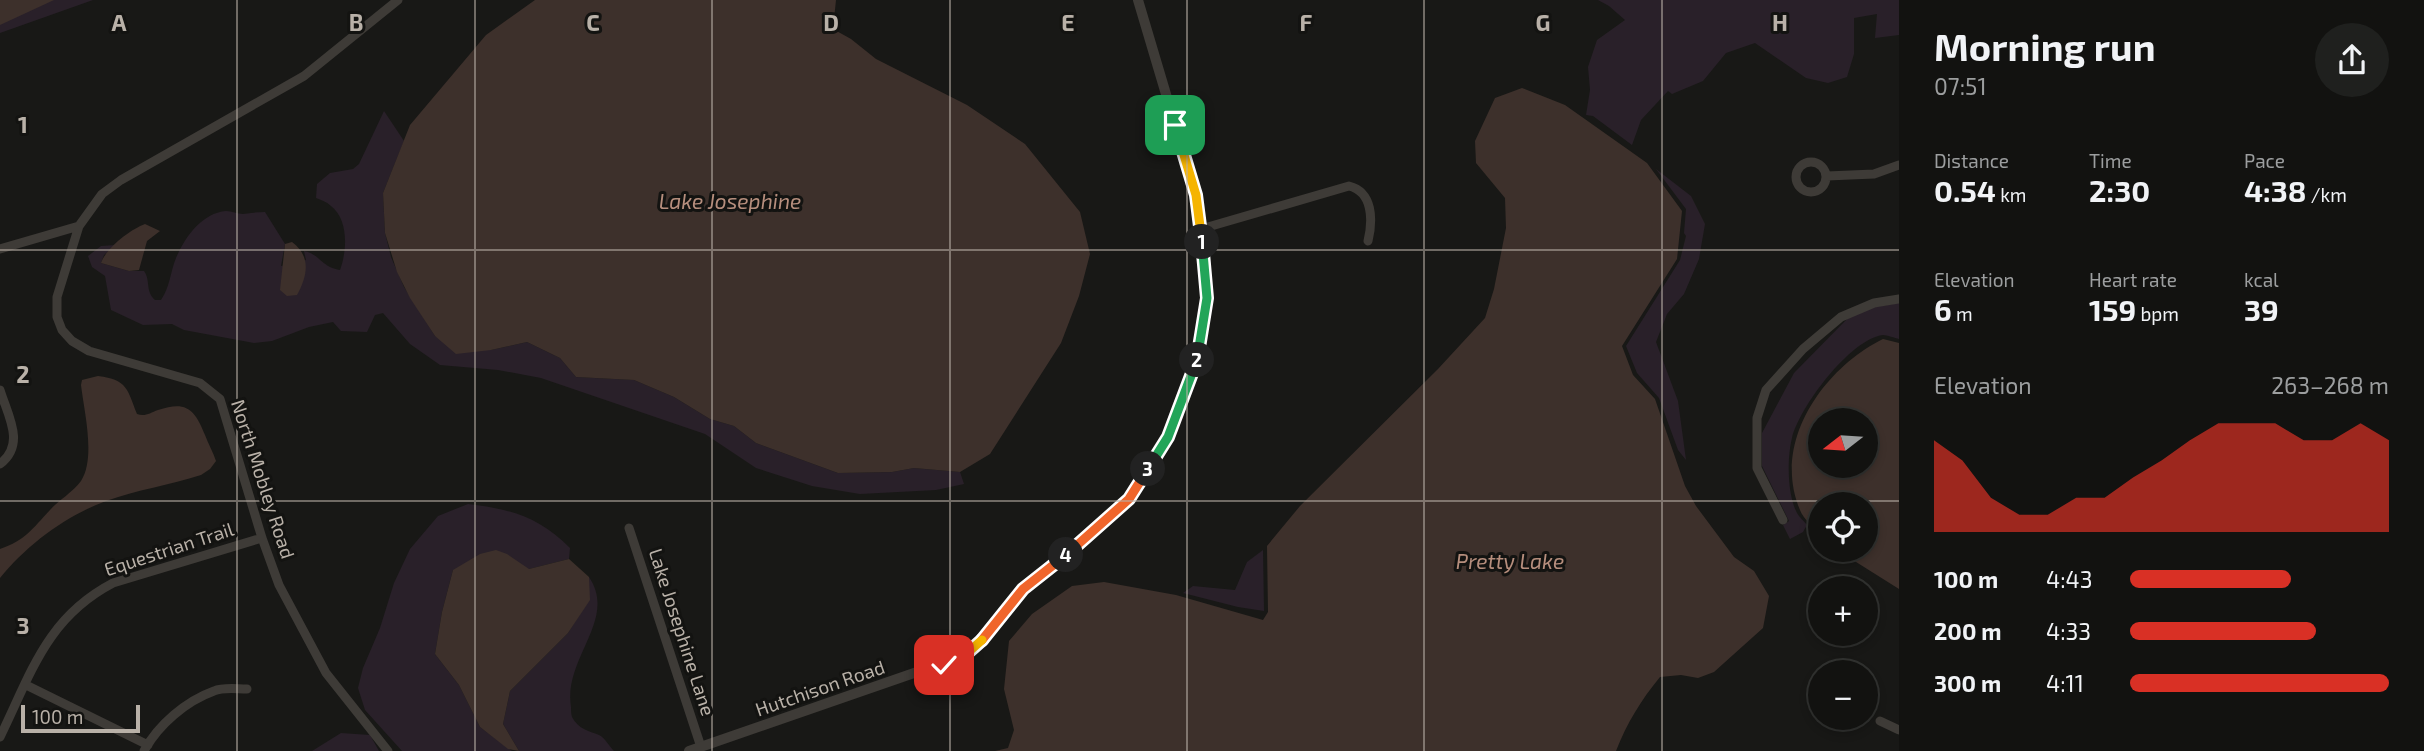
<!DOCTYPE html>
<html lang="en">
<head>
<meta charset="utf-8">
<style>
	:root { --surface:#121210; --page:#1f201e; --text:#f1f3f6; --muted:#9c9e9f; --line:#313230; --accent:#d93025 }
	body { margin:0; font-family:"Exo 2",sans-serif; background:var(--page); color:var(--text); height:100vh; display:flex; flex-direction:column; font-size:26px; white-space:nowrap }
	* { box-sizing:border-box; margin:0 }
	p { font-size:23px; color:var(--muted) }
	.icon { flex:none; width:38px; height:38px; fill:none; stroke:currentColor; stroke-width:2; stroke-linecap:round; stroke-linejoin:round }
	.map { position:relative; flex:1; overflow:hidden }
	.sheet { display:flex; flex-direction:column; background:var(--surface); width:525px }
	.sheet>* { flex:none }
	.needle { width:46px; rotate:253deg }
	.tools { position:absolute; left:1808px; top:408px; display:grid; gap:14px }
	.tools a { display:grid; place-items:center; width:70px; height:70px; border-radius:50%; background:var(--surface); box-shadow:0 4px 10px #0003,0 0 0 2px var(--line); font-size:35px }
	.scale { position:absolute; left:21px; bottom:18px; width:119px; box-sizing:border-box; padding-left:7px; border:4px solid #b9b1a8; border-top:0; font-size:19px; line-height:24px; white-space:nowrap; color:#b9b1a8; -webkit-text-stroke:5px #131311; paint-order:stroke }
	.pin { position:absolute; display:grid; place-items:center; width:60px; height:60px; color:#fff; margin:-30px; border-radius:14px; box-shadow:0 4px 10px #0006 }
	.km { position:absolute; width:35px; height:35px; margin:-18px; border-radius:50%; background:#222; color:#fff; font-size:19px; line-height:35px; text-align:center }
	.round { display:grid; place-items:center; flex:none; width:74px; height:74px; border-radius:37px; background:var(--page) }
	.headline { display:flex; align-items:center; justify-content:space-between; height:119px; padding:0 35px }
	h1 { font-size:38px; font-weight:700; line-height:52px }
	.figures { display:grid; grid-template-columns:repeat(3,1fr); gap:10px; height:119px; padding:7px 35px }
	.figures div { display:grid; align-content:center }
	.figures b { font-size:30px; font-weight:700 }
	.figures small { font-size:19px; font-weight:400 }
	.figures p { font-size:19px }
	.chart { height:196px; padding:14px 35px }
	.chart p { display:flex; justify-content:space-between }
	.chart svg { width:100%; height:126px; margin-top:7px; fill:var(--accent); opacity:.7 }
	ul { padding:0 35px; list-style:none; font-size:23px }
	li { display:grid; grid-template-columns:112px 84px 1fr; align-items:center; height:52px }
	li i { height:18px; border-radius:9px; background:var(--accent) }
	main { display:flex; flex:1; min-height:0 }
	.map>svg:first-child { display:block }
	.green { fill:#292029 }
	.water { fill:#3d302b; fill-rule:evenodd }
	.lines { fill:none; stroke-linecap:round; stroke-linejoin:round }
	.minor { stroke:#3e3b37; stroke-width:9 }
	.tertiary { stroke:#3e3b37; stroke-width:10 }
	.split-1-casing { stroke:#fff; stroke-width:14 }
	.split-2-casing { stroke:#fff; stroke-width:14 }
	.split-3-casing { stroke:#fff; stroke-width:14 }
	.split-4-casing { stroke:#fff; stroke-width:14 }
	.split-5-casing { stroke:#fff; stroke-width:14 }
	.split-6-casing { stroke:#fff; stroke-width:14 }
	.split-1 { stroke:#f5b400; stroke-width:9 }
	.split-2 { stroke:#22a559; stroke-width:9 }
	.split-3 { stroke:#22a559; stroke-width:9 }
	.split-4 { stroke:#f0652b; stroke-width:9 }
	.split-5 { stroke:#f0652b; stroke-width:9 }
	.split-6 { stroke:#f5b400; stroke-width:9 }
	.grid { fill:none; stroke:#b9b1a8; stroke-width:2; stroke-opacity:0.55 }
	.labels { text-anchor:middle; stroke-width:6; stroke-linejoin:round; paint-order:stroke }
	.street-label { font-size:19px; fill:#b9b1a8; stroke:#131311 }
	.water-label { font-size:21px; font-style:italic; fill:#b68e7d; stroke:#131311 }
	.grid-label { font-size:23px; text-anchor:middle; font-weight:bold; fill:#b9b1a8; stroke:#131311; stroke-width:6; stroke-linejoin:round; paint-order:stroke }
</style>
</head>
<body>
<main>
<div class="map">
<svg width="1899" height="751" viewBox="0 0 1899 751">
	<rect width="100%" height="100%" fill="#181816"/>
	<path class="green" d="M0,0H93L0,33Z
		M1598,0H1899V35L1875,38L1877,14L1854,18V54L1847,77L1828,83L1806,78L1755,43L1726,53L1703,81L1672,94L1668,91L1641,120L1632,145L1593,116L1586,115L1590,90L1588,67L1597,40L1625,20L1609,6Z
		M384,111L404,141L383,193L385,233L391,257L404,287L435,336L491,350L527,342L560,358L576,377L634,380L674,397L710,419L734,426L756,443L838,473L892,472L914,468L960,472L964,484L936,490L860,494L812,486L756,468L705,434L541,378L498,370L440,365L410,344L383,313L375,315L367,332L341,331L333,322L309,327L272,341L254,343L184,330L172,324L143,325L111,310L105,276L92,267L88,256L101,246L116,245L104,255L101,263L129,271H144C151,281 145,291 155,300H161C170,287 170,273 176,258C185,237 202,213 226,211C232,211 237,214 243,214C250,213 257,212 265,212L285,244L281,266L306,260L304,251C320,254 321,267 340,270C347,251 349,220 331,206C327,202 321,200 316,198L317,184L330,173L353,169L359,164Z
		M1656,169L1691,196L1705,224L1699,259L1684,294L1667,314L1656,342L1678,401L1686,460L1678,450L1659,398L1637,373L1626,346L1680,260L1686,236L1684,233L1686,209Z
		M1899,303V339C1895,338 1887,335 1883,335C1850,339 1799,408 1792,438C1787,458 1787,494 1797,513C1799,517 1804,521 1807,525L1803,532L1790,539L1783,525L1789,521L1762,466V433L1794,373L1849,317L1875,307Z
		M468,504C511,509 539,517 570,548L569,559L529,569L453,570L442,612L435,654L459,685L480,727L512,751H402L365,710L358,688L363,668L380,628L394,583L410,549L438,516Z
		M1263,550L1264,611L1238,607L1183,593L1193,586L1235,590L1247,562Z
		M589,577C618,620 563,658 571,707C571,710 571,714 572,717C578,729 589,731 599,735C605,738 609,746 614,751H519L503,724L510,691L568,633L589,600Z
		M341,733L370,735L379,751H312Z"/>
	<path class="water" d="M0,0H54L0,25Z
		M535,0H836L833,29L851,39L876,59L967,105L1025,144L1080,212L1090,254L1079,296L1061,343L990,454L960,472L914,468L892,472L838,473L756,443L734,426L710,419L674,397L634,380L576,377L560,358L527,342L491,350L456,354L435,336L410,298L397,272L385,233L383,193L410,125L486,35Z
		M1522,88L1565,105L1647,163L1682,211L1677,259L1622,346L1633,375L1655,399L1685,486L1696,506L1734,557L1754,571L1769,596L1763,628L1714,672L1698,678L1681,675L1660,677C1641,700 1627,723 1616,751H995L1008,748L1014,730L1004,689L1009,641L1032,614L1072,586L1104,582L1176,595L1263,620L1268,612L1267,546L1300,506L1438,369L1485,318L1494,289L1506,228L1505,198L1476,163L1475,141L1495,98Z
		M145,224L160,231L147,241L139,270L129,271L101,263C106,248 131,229 145,224Z
		M292,242C311,256 308,275 297,295L287,296L280,290L285,244Z
		M1883,339L1899,343V589L1837,550H1866V504H1820V534C1814,527 1803,519 1800,510C1771,442 1824,368 1883,339ZM1820,420H1866V466H1820Z
		M98,376C128,380 127,389 137,414C145,417 150,413 158,410C187,400 195,410 205,435C208,443 213,452 216,461L210,469L201,475C170,485 136,490 106,501C65,516 27,545 0,578V549C26,540 32,529 50,510C59,500 73,492 81,481C96,458 84,411 81,385L82,380Z
		M496,550L507,554L529,569L569,559L589,577L590,600L568,633L510,691L503,724L519,751L508,749L480,727L459,685L435,654L442,612L453,570L480,554Z"/>
	<g class="lines">
		<path class="minor" d="M1796 177a15 15 0 1 1 30 0a15 15 0 1 1-30 0Z
			M1827,176L1874,174L1899,165
			M1201,229L1349,186C1373,192 1373,220 1368,241
			M0,249L79,226
			M0,390C8,416 26,444 0,464
			M1783,520L1757,468V418L1766,390L1803,349L1841,317L1874,303L1899,299
			M629,528L701,747
			M26,685L148,745
			M1880,721L1899,730
			M0,737C31,674 46,618 113,583L262,538
			M144,751C158,725 186,701 214,691C223,687 236,689 247,689
			M388,751L326,673L279,585L262,538L220,399L200,383L89,351L72,341L62,330L57,317V297L79,226L102,194L121,180L304,76L398,0"/>
		<path class="tertiary" d="M689,751L963,656L978,645L1023,589L1129,499L1169,437L1197,360L1207,298L1196,195L1138,0"/>
	</g>
	<g class="lines">
		<defs>
			<path id="split-1" d="M1175,125L1196,195L1202,242"/>
			<path id="split-2" d="M1197,360L1207,298L1202,242"/>
			<path id="split-3" d="M1148,469L1168,437L1197,360"/>
			<path id="split-4" d="M1066,555L1129,499L1148,469"/>
			<path id="split-5" d="M982,640L1023,589L1066,555"/>
			<path id="split-6" d="M944,665L964,656L982,640"/>
		</defs>
		<use href="#split-1" class="split-1-casing"/>
		<use href="#split-2" class="split-2-casing"/>
		<use href="#split-3" class="split-3-casing"/>
		<use href="#split-4" class="split-4-casing"/>
		<use href="#split-5" class="split-5-casing"/>
		<use href="#split-6" class="split-6-casing"/>
		<use href="#split-1" class="split-1"/>
		<use href="#split-2" class="split-2"/>
		<use href="#split-3" class="split-3"/>
		<use href="#split-4" class="split-4"/>
		<use href="#split-5" class="split-5"/>
		<use href="#split-6" class="split-6"/>
	</g>
	<path class="grid" d="M237,0V751M475,0V751M712,0V751M950,0V751M1187,0V751M1424,0V751M1662,0V751M0,250H1899M0,501H1899"/>
	<g class="labels">
		<g class="street-label">
			<text transform="translate(263 479) rotate(72)" y="7">North Mobley Road</text>
			<text transform="translate(169 549) rotate(-18)" y="7">Equestrian Trail</text>
			<text transform="translate(682 632) rotate(72)" y="7">Lake Josephine Lane</text>
			<text transform="translate(820 688) rotate(-19)" y="7">Hutchison Road</text>
		</g>
		<g class="water-label">
			<text x="730" y="209">Lake Josephine</text>
			<text x="1510" y="569">Pretty Lake</text>
		</g>
	</g>
	<g class="grid-label">
		<text x="119" y="31">A</text>
		<text x="356" y="31">B</text>
		<text x="593" y="31">C</text>
		<text x="831" y="31">D</text>
		<text x="1068" y="31">E</text>
		<text x="1306" y="31">F</text>
		<text x="1543" y="31">G</text>
		<text x="1780" y="31">H</text>
		<text x="23" y="133">1</text>
		<text x="23" y="383">2</text>
		<text x="23" y="634">3</text>
	</g>
</svg>
<div class="tools">
<a><svg class="needle" viewBox="-14 -14 28 28"><path d="M0-13l5 13h-10z" fill="#e53935"/><path d="M0 13l5-13h-10z" fill="#9c9e9f"/></svg></a>
<a><svg class="icon" aria-label="locate" viewBox="0 0 24 24"><circle cx="12" cy="12" r="6"/><path d="M12 2v4M12 18v4M2 12h4M18 12h4"/></svg></a>
<a>+</a>
<a>−</a>
</div>
<div class="scale">100 m</div>
<div class="pin" style="left:1175px;top:125px;background:#1e9e55"><svg class="icon" aria-label="arrive" viewBox="0 0 24 24"><path d="M6 21V4h12l-3 4 3 4H6"/></svg></div>
<div class="pin" style="left:944px;top:665px;background:#d93025"><svg class="icon" aria-label="check" viewBox="0 0 24 24"><path d="M5 12l5 5 9-10"/></svg></div>
<b class="km" style="left:1202px;top:242px">1</b>
<b class="km" style="left:1197px;top:360px">2</b>
<b class="km" style="left:1148px;top:469px">3</b>
<b class="km" style="left:1066px;top:555px">4</b>
</div>
<section class="sheet">
<div class="headline"><div><h1>Morning run</h1><p>07:51</p></div><a class="round"><svg class="icon" aria-label="share" viewBox="0 0 24 24"><path d="M12 15V3M7 8l5-5 5 5M5 13v7h14v-7"/></svg></a></div>
<div class="figures">
<div><p>Distance</p><b>0.54<small> km</small></b></div>
<div><p>Time</p><b>2:30</b></div>
<div><p>Pace</p><b>4:38<small> /km</small></b></div>
</div>
<div class="figures">
<div><p>Elevation</p><b>6<small> m</small></b></div>
<div><p>Heart rate</p><b>159<small> bpm</small></b></div>
<div><p>kcal</p><b>39</b></div>
</div>
<div class="chart"><p><span>Elevation</span>263–268 m</p>
<svg viewBox="0 0 160 44" preserveAspectRatio="none"><path d="M0 44V12L10 19L20 32L30 38L40 38L50 32L60 32L70 25L80 19L90 12L100 6L110 6L120 6L130 12L140 12L150 6L160 12V44z"/></svg>
</div>
<ul>
<li><b>100 m</b>4:43<i style="width:62%"></i></li>
<li><b>200 m</b>4:33<i style="width:72%"></i></li>
<li><b>300 m</b>4:11<i style="width:100%"></i></li>
</ul>
</section>
</main>
</body>
</html>
